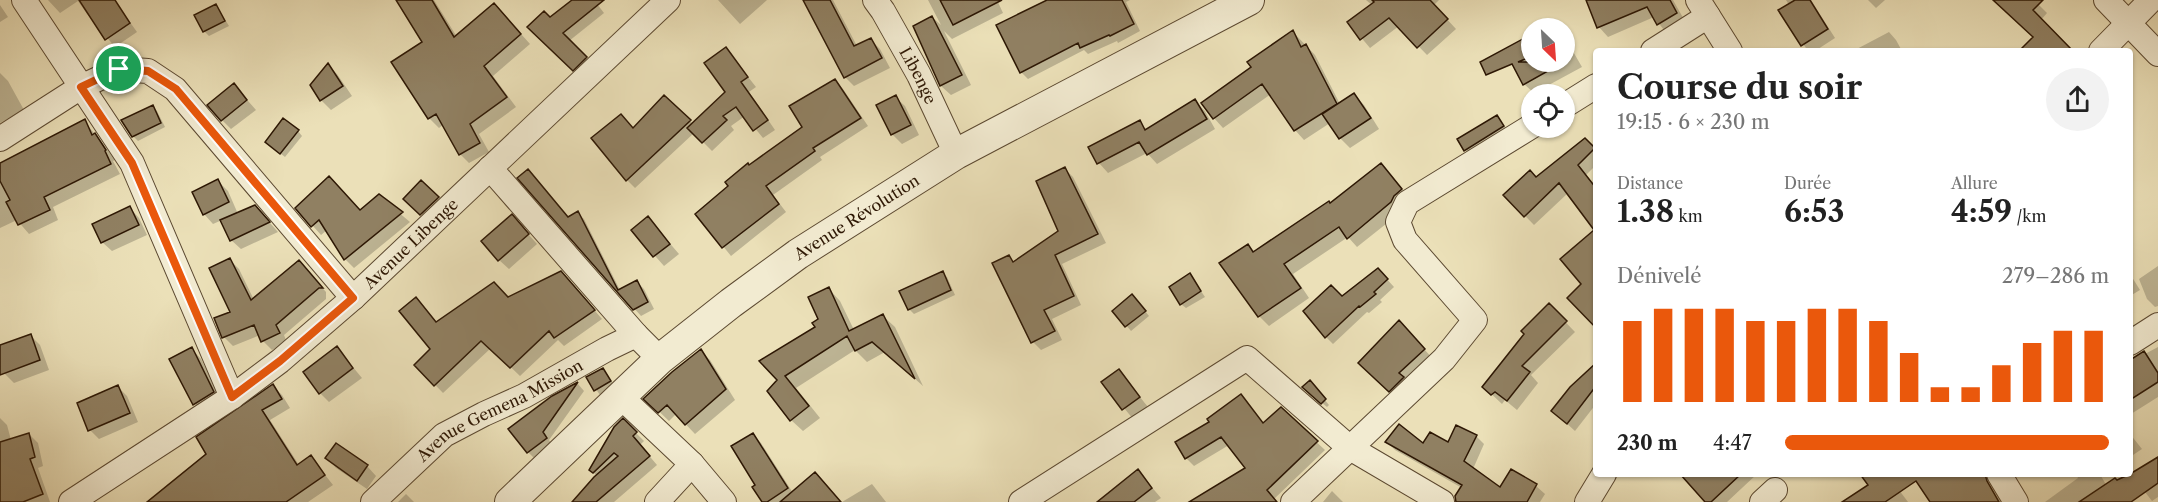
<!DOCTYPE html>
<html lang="fr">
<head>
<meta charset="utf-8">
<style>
	:root { --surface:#fff; --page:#f2f2f2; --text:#222; --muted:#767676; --accent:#ea580c }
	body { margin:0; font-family:"Libre Caslon Text",serif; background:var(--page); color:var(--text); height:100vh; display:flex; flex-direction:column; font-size:22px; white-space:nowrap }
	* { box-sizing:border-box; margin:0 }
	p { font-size:20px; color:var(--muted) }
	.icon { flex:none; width:33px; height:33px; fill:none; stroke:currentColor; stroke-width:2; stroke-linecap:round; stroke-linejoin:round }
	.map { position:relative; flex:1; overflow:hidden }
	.sheet { position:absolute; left:1593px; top:48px; width:540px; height:429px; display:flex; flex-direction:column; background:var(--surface); border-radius:6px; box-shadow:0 2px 4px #0004 }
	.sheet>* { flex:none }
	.needle { width:39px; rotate:155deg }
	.fabs { position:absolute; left:1521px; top:18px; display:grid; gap:12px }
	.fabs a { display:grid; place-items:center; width:54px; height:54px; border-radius:50%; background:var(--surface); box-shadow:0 2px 4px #0004; font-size:30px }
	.pin { position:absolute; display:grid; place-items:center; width:51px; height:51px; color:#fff; margin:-26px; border:3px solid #fff; border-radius:50%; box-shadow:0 2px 6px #0007 }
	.round { display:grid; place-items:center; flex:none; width:63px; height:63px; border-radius:32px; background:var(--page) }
	.headline { display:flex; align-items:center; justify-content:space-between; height:102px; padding:0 24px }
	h1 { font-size:33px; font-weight:800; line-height:45px }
	.stats { display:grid; grid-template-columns:repeat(3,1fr); gap:9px; height:102px; padding:6px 24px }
	.stats div { display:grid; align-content:center }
	.stats b { font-size:30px; font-weight:800 }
	.stats small { font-size:16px; font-weight:400 }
	.stats p { font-size:16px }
	.chart { height:168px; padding:12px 24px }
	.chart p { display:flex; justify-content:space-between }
	.chart svg { width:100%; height:108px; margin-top:6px; stroke:var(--accent); stroke-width:6 }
	ul { padding:0 24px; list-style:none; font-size:20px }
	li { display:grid; grid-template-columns:96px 72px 1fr; align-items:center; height:45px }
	li i { height:15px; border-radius:8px; background:var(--accent) }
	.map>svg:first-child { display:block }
	.shadow { fill:#0003 }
	.building { fill:#908062; stroke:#2d1704; stroke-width:1.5 }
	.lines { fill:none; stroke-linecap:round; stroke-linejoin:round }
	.minor-casing { stroke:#5c4931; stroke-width:26 }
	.tertiary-casing { stroke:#5c4931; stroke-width:32 }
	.minor { stroke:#f2ebd1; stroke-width:24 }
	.tertiary { stroke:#f2ebd1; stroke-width:30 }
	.route-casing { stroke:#fff; stroke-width:12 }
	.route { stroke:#ea580c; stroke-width:8 }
	.labels { text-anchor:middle; stroke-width:5; stroke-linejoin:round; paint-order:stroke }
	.street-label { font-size:16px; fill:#2d1704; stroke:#f2ebd1 }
</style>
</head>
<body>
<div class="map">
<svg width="2158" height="502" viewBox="0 0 2158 502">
	<rect width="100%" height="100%" fill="#ebe0b8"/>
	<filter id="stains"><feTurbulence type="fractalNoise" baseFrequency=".00333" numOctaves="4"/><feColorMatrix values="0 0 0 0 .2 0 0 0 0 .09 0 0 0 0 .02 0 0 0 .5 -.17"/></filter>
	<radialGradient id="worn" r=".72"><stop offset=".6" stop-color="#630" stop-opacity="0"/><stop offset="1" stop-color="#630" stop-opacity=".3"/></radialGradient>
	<path class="shadow" d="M48,0H114L137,32L115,47L87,14L78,1L60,13Z
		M398,0H434L457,37L503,14L530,44L493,76L516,107L479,134L489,152L469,163L460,154L444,124L439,128L429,118L393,62L424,43Z
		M574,0H594L604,13L569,41L593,65L581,76L529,27L550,19Z
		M718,0H767L740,24Z
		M804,0H833L857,46L871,40L880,49L890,68L854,86L845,77Z
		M928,0H997L1003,13L952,39L944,31L971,85L951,95L941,86L930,62L932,17L941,25Z
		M1050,0H1130L1126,2L1140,31L1118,43L1117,41L1088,54L1084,50L1028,79L1021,72Z
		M1366,0H1439L1434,5L1456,29L1427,55L1399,26L1370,48L1349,23L1372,5Z
		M1594,0H1673L1686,23L1667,34L1654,17L1608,37L1599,27Z
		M1786,0H1811L1835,38L1815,51H1808L1780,11L1789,5Z
		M1868,0H1885L1876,8Z
		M1994,0H2034L2047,13L2041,20L2071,51H2038L2035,38Z
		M0,5L8,17L0,22Z
		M216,5L229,26L209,36L204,31Z
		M1554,24L1558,28H1545Z
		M1293,32L1315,55L1340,104L1354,95L1364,105L1379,129L1350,148L1340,138L1330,123L1304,140L1295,130L1271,94L1223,128L1214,118L1253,67Z
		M1889,32L1896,40L1902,51H1853Z
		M1532,36V62H1564V36L1582,67L1534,93L1524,84L1506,50Z
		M726,49L756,87L749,92L775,130L763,138L745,116L731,126L734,130L712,151L694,133L635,188L627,180L634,129L664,97L693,124L727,92Z
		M328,65L337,74L352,96L331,110L321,100L311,85Z
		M0,73L8,81L24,110L0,123Z
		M835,80L843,89L868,126L820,157L822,160L773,195L786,212L731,256L697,214L731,187L749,166L804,128Z
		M234,85L256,110L231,129L222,120Z
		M895,97L905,106L919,135L902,144L892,134Z
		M1195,101L1205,111L1215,129L1157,164L1147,153L1108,173L1099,163L1139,122L1147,130Z
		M152,106L157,111L165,127L138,141L133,136Z
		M1496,117L1513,136L1475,159L1466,150Z
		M84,121L104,145L115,160L113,161L120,174L53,207L58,220L29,234L17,220L0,228V183L2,182L0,178V164Z
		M298,131L302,136L285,157L271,146Z
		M1585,140L1596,151V165L1586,175L1596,188V230L1568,193L1534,225L1505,195L1537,179Z
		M1065,169L1073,177L1106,243L1062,264L1081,305L1052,319L1062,340L1041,350L1033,342L1009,257L1015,263L1060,232Z
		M1390,174L1411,200L1401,212L1357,247L1348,237L1293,274L1309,298L1269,326L1259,316L1221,263L1248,245L1255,252L1331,205Z
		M519,178L569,219L577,213L584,219L620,290L637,282L644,289L654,309L641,316Z
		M218,181L228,191L238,214L264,216L278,232L241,249L231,240L222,220L213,224L204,214Z
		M421,183L442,203L426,218L405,199Z
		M379,196L410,222L354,268L345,259L327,230L321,235L297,208L360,211Z
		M130,208L139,218L147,235L112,251L102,242Z
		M648,218L679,254L664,266L633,231Z
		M521,226L537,244L509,269L499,260Z
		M230,260L239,269L254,300L307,271L326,292V299L284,335L287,343L272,350L263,341L260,335L233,346L224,337L216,319L232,312Z
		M2158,266V306L2155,307L2147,299L2139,279Z
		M943,273L947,277L955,295L914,314L909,309Z
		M2130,274L2140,290L2130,296Z
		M1190,275L1205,297L1186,308L1181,304Z
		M1385,277L1394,287L1380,300L1382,302L1369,313L1367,312L1333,344L1326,337L1342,298Z
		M570,282L602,319L564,346L558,340L520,376L491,348L443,393L416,365L432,349L424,308L437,323L509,299Z
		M829,289L840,301L854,330L883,316L895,327L923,386L885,352L867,362L855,350L796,388L820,418L803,431L791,420L779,381L817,328Z
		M1137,301L1149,316L1131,331L1114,311Z
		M1549,305L1575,332L1531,375L1538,383L1517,410L1505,400L1502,404L1484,387Z
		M1408,331L1433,359L1399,400L1369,371Z
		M30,335L40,345L49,370L14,383L4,373L0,362V347Z
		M2158,347V397L2131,414L2130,362Z
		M337,348L362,378L329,402L320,393Z
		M192,349L201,359L223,402L204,414L195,404L171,360Z
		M701,351L710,360L735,400L695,434L676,414L669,421L646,399Z
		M1596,365V404L1575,431L1553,411Z
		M603,370L615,386L600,395L588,378Z
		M1119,371L1148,407L1133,419L1103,382Z
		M578,384L584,391L549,440L553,446L535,459L528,452L553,398Z
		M273,386L282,395L290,408L270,420L299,465L311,457L333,485L308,502H149L208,455Z
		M118,387L127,396L138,422L99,439L90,430Z
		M1314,387L1329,405L1327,407L1309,392Z
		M1241,396L1264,424L1281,409L1325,450L1274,499L1277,502H1201L1247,469L1229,445L1194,466L1186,458L1211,422Z
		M0,418L7,425L11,440L29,434L38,443L43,466L38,468L50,502H0Z
		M623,420L644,441L640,445L657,465L614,502H574L597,476L591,470Z
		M753,434L761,443L793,493L840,502H765L757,485Z
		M2130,434L2142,449L2130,457Z
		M1476,436L1484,444L1473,469L1500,489L1511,471L1536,486L1545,494L1540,502H1458L1462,488L1395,450L1387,442L1424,445L1449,444Z
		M327,458L367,466L376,476L367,489L336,468Z
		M2158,458V497L2152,501L2131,474Z
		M1138,471L1161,498L1155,502H1117Z
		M1682,474H1757L1727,502H1707Z
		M1862,474H1887L1908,502H1845L1870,485Z
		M1918,474H1985L2001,502H1932Z
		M2076,474H2103L2101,476L2116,502H2045L2078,478Z
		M872,484L886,502H842Z
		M1332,491L1343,502H1323Z
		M406,494L414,502H398Z"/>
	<path class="building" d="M79,0H115L130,23L105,40Z
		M396,0H432L454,37L494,3L521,34L484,66L507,97L470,124L480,143L459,155L436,114L428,119L391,62L422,42Z
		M572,0H604L563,33L587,57L573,71L527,27L544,11L550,17Z
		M803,0H830L854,46L871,38L882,58L844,78Z
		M940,0H1002L953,25Z
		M1047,0H1122L1134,24L1110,36L1109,35L1080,48L1078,43L1020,73L996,25Z
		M1372,0H1430L1448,19L1417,48L1389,18L1360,40L1347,22L1374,2Z
		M1586,0H1670L1677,13L1657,25L1647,7L1597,28Z
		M1795,0H1810L1828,29L1801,46L1778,10Z
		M1993,0H2043L2033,10L2073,51H2019L2033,37Z
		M216,4L225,21L203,32L194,15Z
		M932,16L962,75L940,86L913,26Z
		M1293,30L1301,47L1306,44L1337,104L1294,131L1262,84L1213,119L1201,103L1251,67L1247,62Z
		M1532,34V56L1518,62H1564L1523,85L1512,64L1486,75L1480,62Z
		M726,47L748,77L741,82L768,120L753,131L736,107L723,116L727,120L702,143L687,128L725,92L704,63Z
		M328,63L343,86L320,101L310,85Z
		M835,79L861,118L813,148L815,151L766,186L779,204L722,248L695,214L728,186L725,182L748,163L749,165L802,127L789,106Z
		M234,83L247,100L221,121L207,105Z
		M1354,93L1371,118L1339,139L1322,114Z
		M664,95L691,120L626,181L591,138L621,114L633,128Z
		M896,95L911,125L891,135L876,105Z
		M1195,99L1207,119L1147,155L1139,142L1097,164L1088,147L1140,120L1145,130Z
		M153,105L161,123L132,137L121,120Z
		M1497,115L1504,126L1464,151L1457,139Z
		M283,118L299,130L280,154L265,142Z
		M85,119L92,135L95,133L106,150L105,151L111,164L44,197L50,210L18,225L6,202L10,200L0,181V163Z
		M1585,138L1595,148L1578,165L1596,188V328L1567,298L1581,284L1560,259L1594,230L1559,183L1524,217L1503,195L1530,170L1536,177Z
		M1381,163L1402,189L1394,196L1391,202L1347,239L1339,227L1284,264L1301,288L1258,317L1219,263L1248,244L1253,252L1329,201L1330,203Z
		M1065,167L1098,234L1055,255L1074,296L1044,310L1055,331L1031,343L992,263L1009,255L1013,262L1058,231L1036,181Z
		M528,169L568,217L578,211L618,290L637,280L648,302L633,310L517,178Z
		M329,176L360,210L379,194L403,212L344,260L319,220L311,227L295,208Z
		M218,179L229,202L203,215L192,192Z
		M421,180L439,197L420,215L403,199Z
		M255,205L270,222L230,241L220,220Z
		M130,206L139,225L101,243L92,224Z
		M512,214L529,234L498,261L481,241Z
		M648,216L670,244L653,257L631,230Z
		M230,258L251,300L299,260L323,288H319L276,325L280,333L261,342L254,325L222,338L214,318L230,312L209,268Z
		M1378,268L1388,279L1374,292L1376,294L1360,307L1359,306L1325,338L1303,311L1331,285L1342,296Z
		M561,271L595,310L554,338L549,331L510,368L481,341L434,386L414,365L430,349L399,311L416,297L436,322L494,282L508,297Z
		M943,271L951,290L908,310L899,291Z
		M1190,273L1201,291L1180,305L1169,287Z
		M829,287L849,331L883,314L915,379L872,342L855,351L847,336L785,376L809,406L790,421L767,391L777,380L759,361L815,327L812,323L818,319L808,297Z
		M1132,294L1146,311L1125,327L1112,311Z
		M1549,303L1567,321L1522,366L1530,372L1507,401L1495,392L1491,395L1482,387L1524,334L1521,331Z
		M1399,320L1425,349L1399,373L1404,377L1389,392L1358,363Z
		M31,334L40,360L0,375V345Z
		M337,346L353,368L319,394L303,372Z
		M192,347L214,392L193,405L169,359Z
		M701,349L726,389L685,425L667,405L658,413L643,399L672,372Z
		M2144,351L2158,373V382L2130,400V360Z
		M1596,363V386L1567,424L1551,411L1570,387Z
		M603,368L611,381L594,391L586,377Z
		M1119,369L1140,397L1122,410L1101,382Z
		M1310,380L1326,399L1321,404L1302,387Z
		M578,382L543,432L547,438L527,453L508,429L552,396Z
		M273,384L282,399L262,410L297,465L311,455L325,475L286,502H147L206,454L196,437Z
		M118,385L130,413L88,431L77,403Z
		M1241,394L1263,423L1281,407L1318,441L1267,490L1277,502H1189L1245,468L1221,437L1185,459L1175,442L1209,422L1207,419Z
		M623,418L637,432L633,436L650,456L596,502H572L594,477L618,456L614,453L593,473L589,470L614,427Z
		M1399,424L1423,443L1430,432L1448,442L1456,425L1477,435L1464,461L1500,487L1511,469L1537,484L1527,502H1456L1455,496L1462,485L1385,442Z
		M29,433L35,457L30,459L43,494L23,502H0V442Z
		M753,433L788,488L767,502H762L752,487L755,485L731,446Z
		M336,443L368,465L357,481L325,458Z
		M2158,457V483L2131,502H2079L2115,478L2117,480L2130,474Z
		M1138,469L1152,488L1134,502H1097Z
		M815,472L841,502H780Z
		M1680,474H1741L1711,502H1705Z
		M1860,474H1985L1987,481L1999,502H1930L1916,481L1885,502H1842L1868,485Z"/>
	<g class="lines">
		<defs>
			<g id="minor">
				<path d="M24,0L132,163L232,397"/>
				<path id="s1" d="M875,0L883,11L919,75L956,154"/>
				<path d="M1698,0L1730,51"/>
				<path d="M2106,0L2158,54"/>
				<path d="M1653,51L1708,16"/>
				<path d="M2101,51L2151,0"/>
				<path d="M1564,106L1596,86"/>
				<path d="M0,139L81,87L119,69L148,71L175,89L353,298"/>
				<path d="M490,168L636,335L660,359"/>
				<path d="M2130,343L2158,325"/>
				<path d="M621,397L692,464L724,502"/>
				<path d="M1999,474L2016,502"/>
				<path id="s2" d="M71,502L232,397L280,361L353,298L668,0"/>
				<path id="s3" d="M373,502L444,435L484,414L524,396L607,349L636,335"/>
				<path d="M657,502L692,464"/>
				<path d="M1021,502L1247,358L1350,448L1442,502"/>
				<path d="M1293,502L1444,359L1475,320L1405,240L1398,222L1407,203L1532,126"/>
				<path d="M1587,502L1604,474"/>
				<path d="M1762,502L1775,490"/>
			</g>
			<g id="tertiary">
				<path id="s4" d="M510,502L660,359L731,303L798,254L956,154L1249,0"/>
			</g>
		</defs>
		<use href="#minor" class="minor-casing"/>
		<use href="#tertiary" class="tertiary-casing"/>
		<use href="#minor" class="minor"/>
		<use href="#tertiary" class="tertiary"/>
	</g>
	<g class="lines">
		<defs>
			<path id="route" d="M119,69L148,71L176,89L353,298L280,361L232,397L132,163L81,87Z"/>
		</defs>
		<use href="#route" class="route-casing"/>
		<use href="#route" class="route"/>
	</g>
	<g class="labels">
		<g class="street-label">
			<text dy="6" stroke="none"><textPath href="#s1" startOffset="87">Libenge</textPath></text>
			<text dy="6" stroke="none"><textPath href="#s4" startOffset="450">Avenue Révolution</textPath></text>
			<text dy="6" stroke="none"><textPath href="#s2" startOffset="428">Avenue Libenge</textPath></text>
			<text dy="6" stroke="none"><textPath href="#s3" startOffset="158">Avenue Gemena Mission</textPath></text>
		</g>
	</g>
	<rect width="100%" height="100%" filter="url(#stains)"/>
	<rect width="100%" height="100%" fill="url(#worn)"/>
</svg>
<div class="fabs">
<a><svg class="needle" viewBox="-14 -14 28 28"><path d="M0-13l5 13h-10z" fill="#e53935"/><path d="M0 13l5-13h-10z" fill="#767676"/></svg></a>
<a><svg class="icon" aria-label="locate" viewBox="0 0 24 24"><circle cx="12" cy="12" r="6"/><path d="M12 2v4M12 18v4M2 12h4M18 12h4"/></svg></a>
</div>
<div class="pin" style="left:119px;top:69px;background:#1e9e55"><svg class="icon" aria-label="arrive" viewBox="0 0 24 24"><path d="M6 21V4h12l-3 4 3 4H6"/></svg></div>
<section class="sheet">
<div class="headline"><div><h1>Course du soir</h1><p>19:15 · 6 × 230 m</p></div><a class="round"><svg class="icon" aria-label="share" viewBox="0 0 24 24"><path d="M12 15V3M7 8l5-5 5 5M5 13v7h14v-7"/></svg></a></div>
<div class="stats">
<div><p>Distance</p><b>1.38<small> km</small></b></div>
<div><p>Durée</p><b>6:53</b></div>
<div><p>Allure</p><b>4:59<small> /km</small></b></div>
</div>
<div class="chart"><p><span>Dénivelé</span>279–286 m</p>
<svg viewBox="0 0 160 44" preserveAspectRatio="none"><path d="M5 44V11M15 44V6M25 44V6M35 44V6M45 44V11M55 44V11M65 44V6M75 44V6M85 44V11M95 44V24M105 44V38M115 44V38M125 44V29M135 44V20M145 44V15M155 44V15"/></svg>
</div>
<ul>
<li><b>230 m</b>4:47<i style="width:100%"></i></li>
</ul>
</section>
</div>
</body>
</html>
